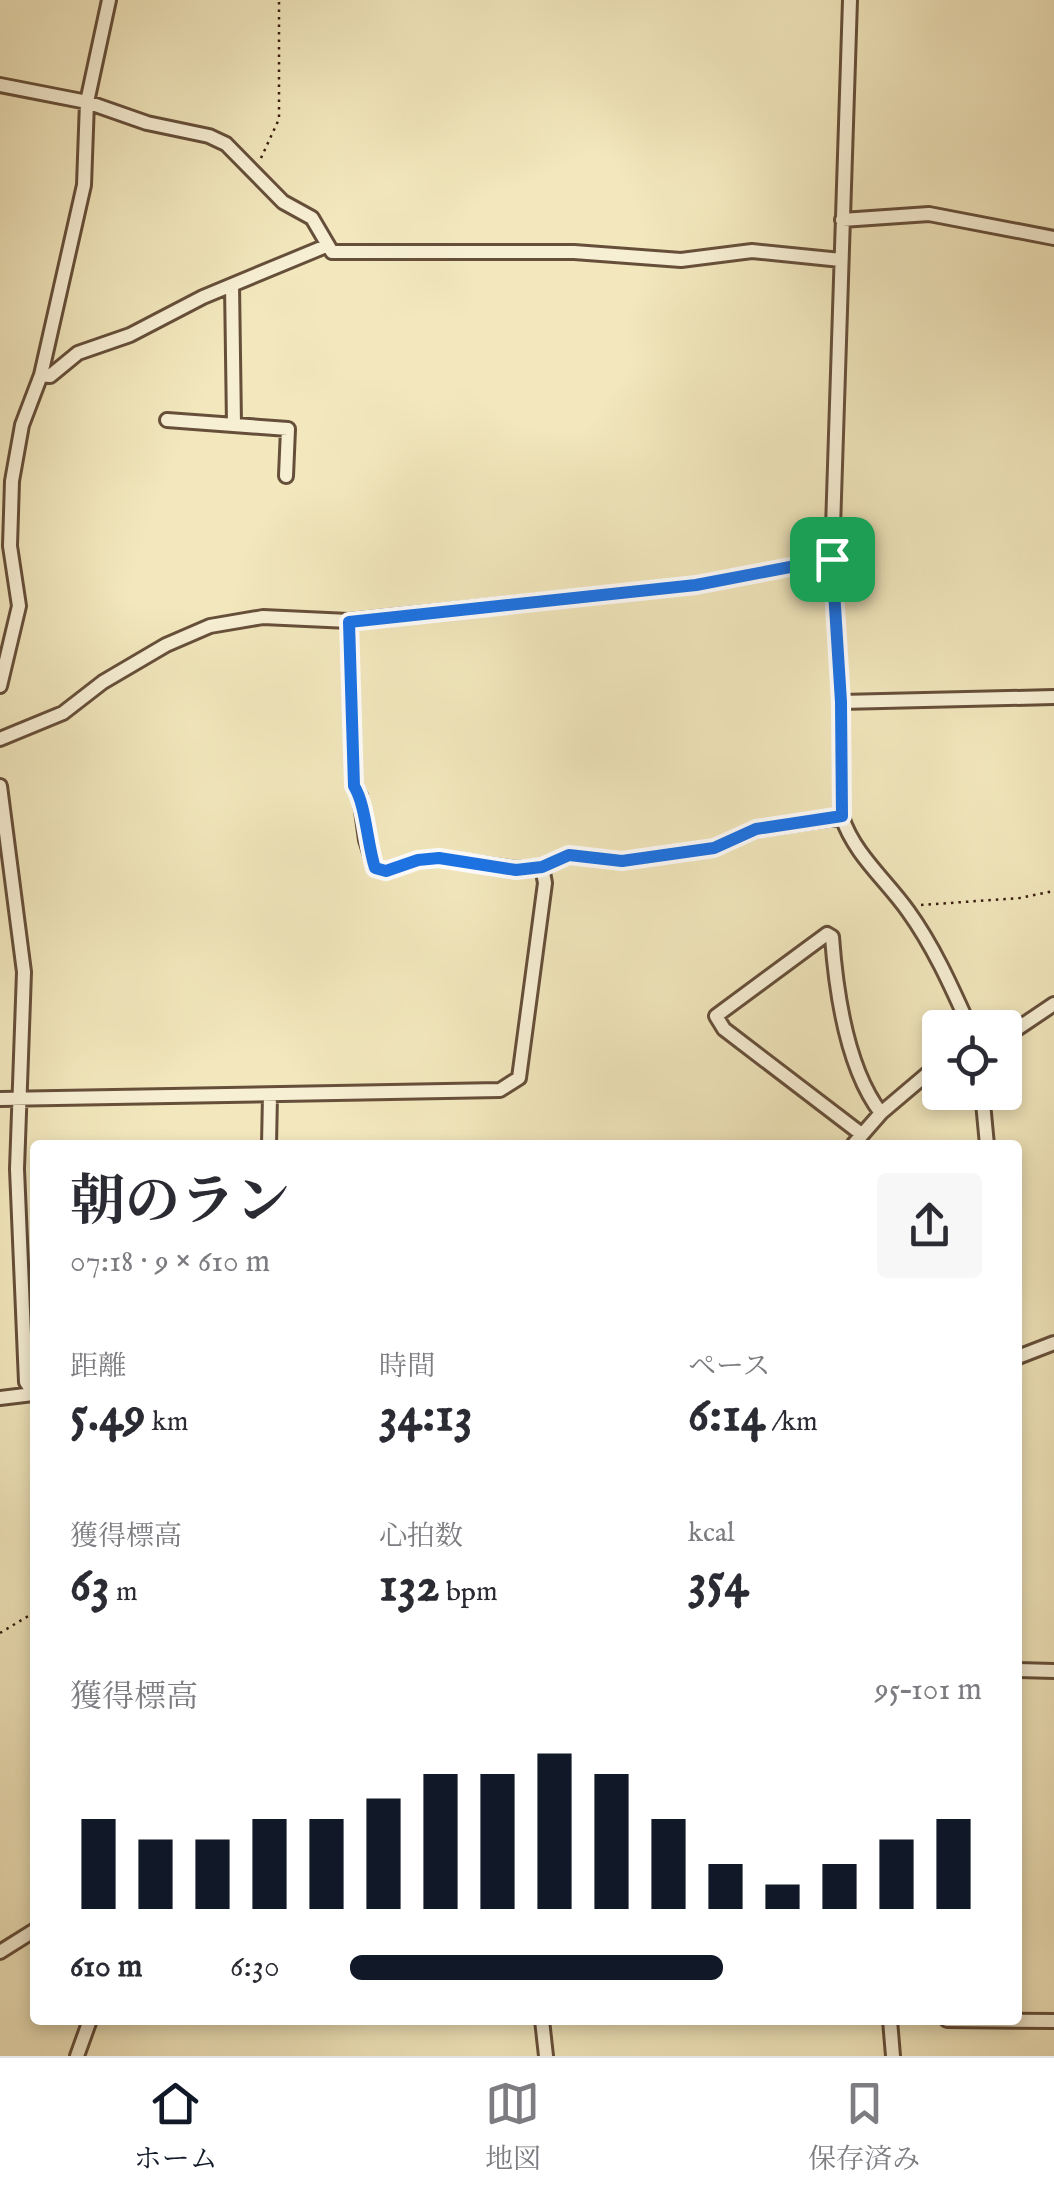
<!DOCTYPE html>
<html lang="ja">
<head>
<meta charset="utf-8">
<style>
	:root { --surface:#fff; --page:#f7f7f7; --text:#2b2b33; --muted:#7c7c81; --line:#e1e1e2; --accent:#111827 }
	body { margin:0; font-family:"IM FELL English","Noto Serif JP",serif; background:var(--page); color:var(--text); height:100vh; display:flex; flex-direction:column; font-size:38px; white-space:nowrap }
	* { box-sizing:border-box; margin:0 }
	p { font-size:32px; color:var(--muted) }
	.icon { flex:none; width:55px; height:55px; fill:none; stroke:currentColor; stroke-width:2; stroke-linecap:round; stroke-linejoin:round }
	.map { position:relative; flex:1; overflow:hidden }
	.side { position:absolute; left:30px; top:1140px; width:992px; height:885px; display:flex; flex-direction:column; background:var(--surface); border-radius:10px; box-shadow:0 5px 15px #0003 }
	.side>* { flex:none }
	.controls { position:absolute; left:922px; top:1010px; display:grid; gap:20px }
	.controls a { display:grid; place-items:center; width:100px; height:100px; border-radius:10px; background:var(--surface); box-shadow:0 5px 15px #0003; font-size:50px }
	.pin { position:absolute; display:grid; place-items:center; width:85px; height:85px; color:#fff; margin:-42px; border-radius:20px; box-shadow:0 5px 15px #0006 }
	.round { display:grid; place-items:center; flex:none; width:105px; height:105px; border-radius:10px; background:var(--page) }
	.head { display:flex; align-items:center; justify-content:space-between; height:170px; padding:0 40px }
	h1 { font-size:55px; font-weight:700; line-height:75px }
	.figures { display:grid; grid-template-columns:repeat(3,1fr); gap:15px; height:170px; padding:10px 40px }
	.figures div { display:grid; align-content:center }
	.figures b { font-size:50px; font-weight:700 }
	.figures small { font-size:28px; font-weight:400 }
	.figures p { font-size:28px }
	.chart { height:280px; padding:20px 40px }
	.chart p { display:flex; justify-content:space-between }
	.chart svg { width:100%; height:180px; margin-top:10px; stroke:var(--accent); stroke-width:6 }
	ul { padding:0 40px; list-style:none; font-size:32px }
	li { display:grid; grid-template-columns:160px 120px 1fr; align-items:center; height:75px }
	li i { height:25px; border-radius:12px; background:var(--accent) }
	.tabs { display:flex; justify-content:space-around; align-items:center; height:140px; border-top:2px solid var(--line); background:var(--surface); font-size:28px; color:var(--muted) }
	.tabs a { display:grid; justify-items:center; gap:5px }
	.tabs .on { color:var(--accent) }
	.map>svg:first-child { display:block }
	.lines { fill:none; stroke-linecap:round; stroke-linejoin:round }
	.street-casing { stroke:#664f3a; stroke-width:18 }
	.path { stroke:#381c0e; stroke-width:2.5; stroke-dasharray:2.5 5; stroke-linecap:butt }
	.street { stroke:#f7efd4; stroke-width:12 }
	.route-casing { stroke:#fff; stroke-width:20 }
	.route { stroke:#1a73e8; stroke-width:12 }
</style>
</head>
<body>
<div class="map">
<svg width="1054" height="2056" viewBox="0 0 1054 2056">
	<rect width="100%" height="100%" fill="#f2e7bd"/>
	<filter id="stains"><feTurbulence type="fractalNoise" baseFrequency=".002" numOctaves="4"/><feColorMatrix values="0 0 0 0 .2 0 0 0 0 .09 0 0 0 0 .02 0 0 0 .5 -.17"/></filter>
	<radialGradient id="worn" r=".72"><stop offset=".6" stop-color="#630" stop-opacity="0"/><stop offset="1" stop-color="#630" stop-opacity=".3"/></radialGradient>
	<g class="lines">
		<defs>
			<path id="street" d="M850,0L832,559L841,702L842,817C854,854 886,880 908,911C934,947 952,988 970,1028
				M0,85L87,102L147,123L209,136L226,144L283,202L312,218L332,252H574L681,260L752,251L841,260
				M842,220L929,214L1054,238
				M232,285L234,425
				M41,375L50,376L78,353L130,335L203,297L326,246
				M167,420L288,429L286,476
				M349,621L354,785L360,796L366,840L375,868L385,871L418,860L439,858L516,869L542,867
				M0,686L19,606L10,546L12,481L22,425L41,375L84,185L87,102L109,0
				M841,702L1054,697
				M0,739L63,713L103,682L166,645L210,626L263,617L349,621L696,585L832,559
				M0,786L24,972L17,1169L26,1382L35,1395
				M1005,1037L1054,1004
				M982,1092L987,1145
				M0,1099L500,1090L519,1078L545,883L542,867L569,855L623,861L714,848L757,829L842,817
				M860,1133L724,1029L716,1016L827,934L832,937C836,991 847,1069 881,1113
				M269,1145L270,1095
				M853,1145L881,1113L940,1063
				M1018,1357L1054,1343
				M0,1398L33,1394
				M1018,1670L1054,1671
				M0,1952L35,1930
				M542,2020L546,2056
				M890,2020L893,2056
				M947,2020L1054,2021
				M77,2056L90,2020"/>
		</defs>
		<use href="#street" class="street-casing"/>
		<path class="path" d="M261,158L279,119V0
			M921,905L1020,898L1054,891
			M0,1633L35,1612"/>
		<use href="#street" class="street"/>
	</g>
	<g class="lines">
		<defs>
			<path id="route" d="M832,559L841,702L842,816L756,829L714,848L622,861L569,855L542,867L516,870L439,858L418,860L386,871L375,868C367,843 366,805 354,786L349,622L696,585Z"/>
		</defs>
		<use href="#route" class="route-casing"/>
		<use href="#route" class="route"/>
	</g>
	<rect width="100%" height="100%" filter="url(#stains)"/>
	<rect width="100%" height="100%" fill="url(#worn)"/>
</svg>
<div class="controls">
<a><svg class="icon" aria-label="locate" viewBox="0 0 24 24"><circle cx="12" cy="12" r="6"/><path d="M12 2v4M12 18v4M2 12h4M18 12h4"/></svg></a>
</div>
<div class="pin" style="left:832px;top:559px;background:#1e9e55"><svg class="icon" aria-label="arrive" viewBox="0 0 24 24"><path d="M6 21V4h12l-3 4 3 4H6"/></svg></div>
<section class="side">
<div class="head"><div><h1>朝のラン</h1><p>07:18 · 9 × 610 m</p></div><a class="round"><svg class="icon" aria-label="share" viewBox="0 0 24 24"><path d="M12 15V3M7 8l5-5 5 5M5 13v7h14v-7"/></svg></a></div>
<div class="figures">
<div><p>距離</p><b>5.49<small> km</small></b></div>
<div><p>時間</p><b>34:13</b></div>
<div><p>ペース</p><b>6:14<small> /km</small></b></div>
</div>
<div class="figures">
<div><p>獲得標高</p><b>63<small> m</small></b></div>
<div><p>心拍数</p><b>132<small> bpm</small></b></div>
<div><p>kcal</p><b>354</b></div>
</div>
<div class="chart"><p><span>獲得標高</span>95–101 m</p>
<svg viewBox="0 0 160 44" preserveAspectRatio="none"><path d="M5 44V22M15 44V27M25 44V27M35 44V22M45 44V22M55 44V17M65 44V11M75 44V11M85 44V6M95 44V11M105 44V22M115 44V33M125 44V38M135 44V33M145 44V27M155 44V22"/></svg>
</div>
<ul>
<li><b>610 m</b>6:30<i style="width:59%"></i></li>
</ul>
</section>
</div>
<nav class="tabs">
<a class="on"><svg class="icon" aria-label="home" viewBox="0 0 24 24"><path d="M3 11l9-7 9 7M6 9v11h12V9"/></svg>ホーム</a>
<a><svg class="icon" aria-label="map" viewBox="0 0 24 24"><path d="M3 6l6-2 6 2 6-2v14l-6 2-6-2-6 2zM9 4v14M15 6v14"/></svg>地図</a>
<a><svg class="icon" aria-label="saved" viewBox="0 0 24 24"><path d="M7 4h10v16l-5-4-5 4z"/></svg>保存済み</a>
</nav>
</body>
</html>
